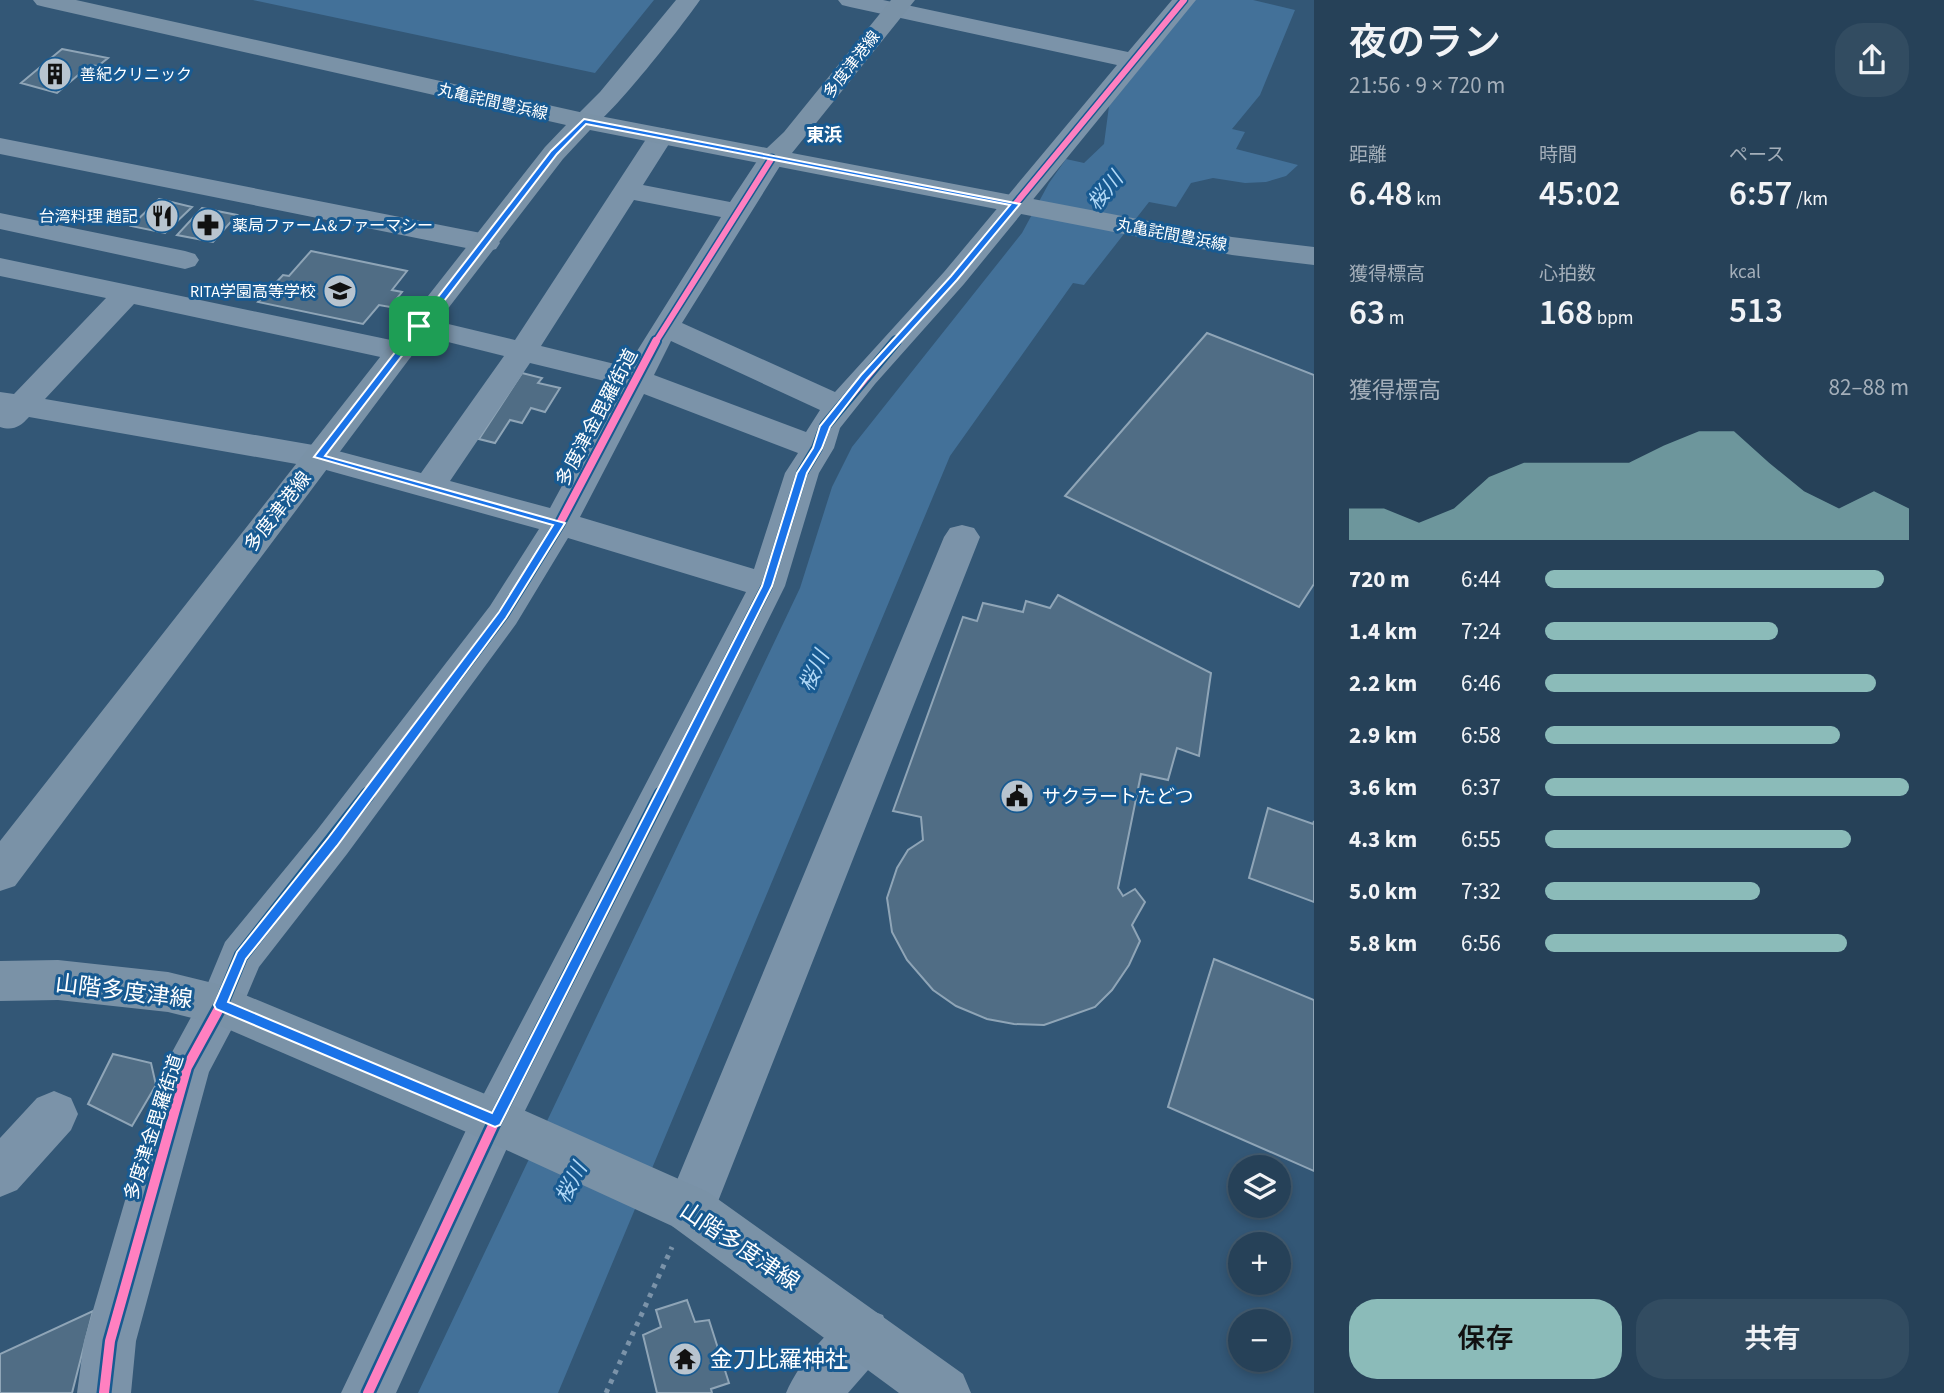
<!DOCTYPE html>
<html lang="ja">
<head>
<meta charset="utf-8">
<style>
	:root { --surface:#264158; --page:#324c61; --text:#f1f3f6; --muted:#a4afba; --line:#425a6e; --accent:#8bbbb9 }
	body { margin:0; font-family:"Source Sans 3","Noto Sans JP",sans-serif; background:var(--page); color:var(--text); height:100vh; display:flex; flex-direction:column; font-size:26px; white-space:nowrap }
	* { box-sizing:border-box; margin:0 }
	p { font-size:23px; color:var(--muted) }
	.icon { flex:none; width:38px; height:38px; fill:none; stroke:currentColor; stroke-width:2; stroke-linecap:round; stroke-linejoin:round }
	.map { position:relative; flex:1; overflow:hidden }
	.drawer { display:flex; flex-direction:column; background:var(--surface); width:630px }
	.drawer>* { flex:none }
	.buttons { position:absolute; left:1228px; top:1155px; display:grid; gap:14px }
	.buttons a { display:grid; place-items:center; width:63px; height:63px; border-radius:50%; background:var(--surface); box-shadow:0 4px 10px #0003,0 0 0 2px var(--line); font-size:35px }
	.pin { position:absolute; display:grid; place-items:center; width:60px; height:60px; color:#fff; margin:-30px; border-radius:14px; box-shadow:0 4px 10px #0006 }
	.round { display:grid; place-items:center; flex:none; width:74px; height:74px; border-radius:28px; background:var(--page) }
	.overview { display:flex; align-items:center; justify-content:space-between; height:119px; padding:0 35px }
	h1 { font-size:38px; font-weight:600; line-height:52px }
	.stats { display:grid; grid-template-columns:repeat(3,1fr); gap:10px; height:119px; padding:7px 35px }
	.stats div { display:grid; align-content:center }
	.stats b { font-size:35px; font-weight:600 }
	.stats small { font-size:19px; font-weight:400 }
	.stats p { font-size:19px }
	.chart { height:196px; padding:14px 35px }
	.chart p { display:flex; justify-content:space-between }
	.chart svg { width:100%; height:126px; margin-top:7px; fill:var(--accent); opacity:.7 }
	.cta { display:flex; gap:14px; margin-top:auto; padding:14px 35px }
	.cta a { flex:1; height:80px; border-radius:28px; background:var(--accent); color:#111; font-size:28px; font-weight:600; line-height:80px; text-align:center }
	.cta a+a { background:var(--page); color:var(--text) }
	ul { padding:0 35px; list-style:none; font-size:23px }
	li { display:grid; grid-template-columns:112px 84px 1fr; align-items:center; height:52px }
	li i { height:18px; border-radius:9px; background:var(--accent) }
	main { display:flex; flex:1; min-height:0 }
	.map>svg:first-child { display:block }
	.water { fill:#437199 }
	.building { fill:#506d85; stroke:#8fa5b7; stroke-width:2 }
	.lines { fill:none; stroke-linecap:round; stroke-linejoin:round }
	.path { stroke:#7b93a9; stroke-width:5; stroke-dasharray:4.5 6; stroke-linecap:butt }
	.minor { fill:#7b93a9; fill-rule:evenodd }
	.major { fill:#7a92a7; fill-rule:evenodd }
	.cycleway-far2-casing { stroke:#185a91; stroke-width:9 }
	.cycleway-far1-casing { stroke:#185a91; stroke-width:12 }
	.cycleway-casing { stroke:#185a91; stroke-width:15 }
	.cycleway-far2 { stroke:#ff80c0; stroke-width:6 }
	.cycleway-far1 { stroke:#ff80c0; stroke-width:8 }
	.cycleway { stroke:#ff80c0; stroke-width:10 }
	.route { fill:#1a73e8; stroke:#fff; stroke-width:2; fill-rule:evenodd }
	.labels { text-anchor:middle; stroke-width:6; stroke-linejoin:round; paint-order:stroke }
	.far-street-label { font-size:16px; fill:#fff; stroke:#185a91 }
	.far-poi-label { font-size:16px; fill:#fff; stroke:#185a91; text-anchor:start }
	.far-neighbourhood-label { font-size:18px; font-weight:bold; fill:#fff; stroke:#185a91 }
	.street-label { font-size:19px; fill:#fff; stroke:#185a91 }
	.poi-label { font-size:19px; fill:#fff; stroke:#185a91; text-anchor:start }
	.water-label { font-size:21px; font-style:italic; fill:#b2d9f7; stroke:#185a91 }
	.near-street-label { font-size:23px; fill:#fff; stroke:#185a91 }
	.near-poi-label { font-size:23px; fill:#fff; stroke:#185a91; text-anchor:start }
</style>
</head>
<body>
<main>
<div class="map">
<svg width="1314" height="1393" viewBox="0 0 1314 1393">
	<rect width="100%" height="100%" fill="#335776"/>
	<path class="water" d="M253,0H654L595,73Z
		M1195,0H1253L1295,10L1260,95L1232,129L1245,132L1236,149L1298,165L1286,176L1266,182L1245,183L1213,178L1191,183L1176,207L1149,202L1084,285L1073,283L950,456L558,1393H418L800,588L832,487L852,447L1022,233L1049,183L1066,159L1084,163L1104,144L1109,106Z"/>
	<path class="building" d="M62,49L108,58L98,66L90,65L57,93L21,83Z
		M159,199L192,207L165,233L131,226Z
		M202,208L237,215L213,242L177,235Z
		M311,251L407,271L392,290L402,292L390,307L379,305L363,324L258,302L283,275L289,276Z
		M1207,333L1314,375V584L1299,607L1065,496Z
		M522,373L542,378L538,383L560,388L545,412L531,408L522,423L510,420L495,443L479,439Z
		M1058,595L1211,673L1199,756L1177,748L1168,780L1141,774L1118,888L1123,896L1135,889L1145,902L1132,925L1140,941L1129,965L1112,990L1095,1007L1044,1025L1014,1024L987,1019L956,1006L933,990L907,960L892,932L887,898L897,868L908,850L923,840L921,817L893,811L963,617L977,621L983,603L1023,612L1026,601L1050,608Z
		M1268,808L1313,824L1314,821V902L1249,878Z
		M1214,959L1314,1000V1171L1168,1107Z
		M113,1054L151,1063L156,1085L132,1126L88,1104Z
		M687,1300L695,1322L709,1320L729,1383L711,1389L712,1393H657L643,1335L661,1327L656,1310Z
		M93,1311L72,1393H0V1354Z"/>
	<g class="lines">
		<path class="path" d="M606,1393L672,1247"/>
		<path class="minor" d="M676,0H700C685,22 609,120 591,127C585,129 580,128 575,126L571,121L600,92Z
			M838,0H883L1128,52L1172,0H1196L964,284L875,384L840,428L834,448L819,473L785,586L512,1137L396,1393H341L478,1105L746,592L568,538L516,624L347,854L259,967L237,1019L209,1072L136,1341L131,1393H77L84,1341L164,1067L203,995L225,942L317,830L490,606L539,529L319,468L29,417C20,427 13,431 0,427V392L14,394L106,298L0,276V258L410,344L414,351L410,358L399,361L134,304L45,399L319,446L421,473L504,356L408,332L404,326L408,320L419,317L515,340L652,130L661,128L670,130L674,136L643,185L730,202L763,152L772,150L781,152L785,158L682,323L835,392L944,272L1117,65L850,7L842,5ZM634,200L721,217L627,367L541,346ZM671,341L820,410L806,432L654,375ZM530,363L617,384L550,508L450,481ZM644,394L798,453L785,473L754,569L580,517Z
			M0,138L486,234L496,237L500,243L496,249L486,252L0,154Z
			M0,213L185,251L195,254L199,260L195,266L185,269L0,229Z
			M962,525L974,528L980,537L715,1209L708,1226L690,1234L672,1226L665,1209L944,537L950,528Z
			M54,1091L71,1098L78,1114L71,1130L17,1190L0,1197V1138L37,1098Z
			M864,1308L883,1315L890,1334L883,1353L848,1393H786C799,1362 834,1320 864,1308Z"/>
		<path class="major" d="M33,0H76L584,113L767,148L784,132L891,0H915L792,153L1232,237L1314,247V265L1232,255L590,130L563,159L410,358L15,886L0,891V841L545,147L566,125L45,7L37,5Z
			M58,960L168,972L221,985L512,1105L708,1192L963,1374L971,1393H899L672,1226L478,1137L216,1024L168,1012L58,1000L0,1001V961Z"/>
		<defs>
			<path id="cycleway-far2" d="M655,343L772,158
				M895,343L954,278L1184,0"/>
			<path id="cycleway-far1" d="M367,796L503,615L560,523L656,341
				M660,796L767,586L802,473L817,448L825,426L896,341"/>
			<path id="cycleway" d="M104,1393L110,1341L187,1067L221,1005L241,956L368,794
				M368,1393L495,1121L661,794"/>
		</defs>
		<use href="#cycleway-far2" class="cycleway-far2-casing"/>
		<use href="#cycleway-far1" class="cycleway-far1-casing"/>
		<use href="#cycleway" class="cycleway-casing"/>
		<use href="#cycleway-far2" class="cycleway-far2"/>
		<use href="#cycleway-far1" class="cycleway-far1"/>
		<use href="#cycleway" class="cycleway"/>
	</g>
	<path class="route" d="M584,119L1020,204L957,280L867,379L830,427L822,448L807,473L772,586L500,1125L495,1127L216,1009L214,1005L237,952L328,838L499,612L553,525L314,457L551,151ZM586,124L1010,205L951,276L861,375L820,426L813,448L797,473L762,586L492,1113L228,1002L246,959L337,846L506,618L565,523L325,456L557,154Z"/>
	<defs>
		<symbol id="building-disc" viewBox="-11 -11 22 22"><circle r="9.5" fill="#b8c4cf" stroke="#185a91"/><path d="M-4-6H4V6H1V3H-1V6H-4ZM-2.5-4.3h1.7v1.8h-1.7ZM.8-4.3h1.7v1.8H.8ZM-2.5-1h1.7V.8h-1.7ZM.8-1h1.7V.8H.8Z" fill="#111"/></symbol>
		<symbol id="restaurant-disc" viewBox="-11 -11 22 22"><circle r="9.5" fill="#b8c4cf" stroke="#185a91"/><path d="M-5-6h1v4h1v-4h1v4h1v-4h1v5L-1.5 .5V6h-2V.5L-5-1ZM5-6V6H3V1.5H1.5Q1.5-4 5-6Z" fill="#111"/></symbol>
		<symbol id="pharmacy-disc" viewBox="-11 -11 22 22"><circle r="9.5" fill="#b8c4cf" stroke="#185a91"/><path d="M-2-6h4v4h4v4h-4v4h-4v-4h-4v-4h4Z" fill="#111"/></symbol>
		<symbol id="school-disc" viewBox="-11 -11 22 22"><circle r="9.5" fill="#b8c4cf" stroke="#185a91"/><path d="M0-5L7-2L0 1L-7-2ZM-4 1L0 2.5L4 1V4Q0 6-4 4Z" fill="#111"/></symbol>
		<symbol id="civic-disc" viewBox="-11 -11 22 22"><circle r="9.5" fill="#b8c4cf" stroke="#185a91"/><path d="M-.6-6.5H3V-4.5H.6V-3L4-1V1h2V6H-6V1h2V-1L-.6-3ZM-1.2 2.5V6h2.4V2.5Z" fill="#111"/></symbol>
		<symbol id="temple-disc" viewBox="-11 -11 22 22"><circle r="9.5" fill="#b8c4cf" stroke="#185a91"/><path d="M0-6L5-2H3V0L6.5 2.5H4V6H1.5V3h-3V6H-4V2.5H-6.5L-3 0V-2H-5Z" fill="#111"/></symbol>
	</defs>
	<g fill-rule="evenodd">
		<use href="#building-disc" x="36" y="55" width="38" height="38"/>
		<use href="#restaurant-disc" x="143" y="197" width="38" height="38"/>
		<use href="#pharmacy-disc" x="189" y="206" width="38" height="38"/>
		<use href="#school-disc" x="321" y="272" width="38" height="38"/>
		<use href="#civic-disc" x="998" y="777" width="38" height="38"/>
		<use href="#temple-disc" x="666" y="1340" width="38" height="38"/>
	</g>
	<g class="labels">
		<g class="far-street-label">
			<text transform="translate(851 64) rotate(-52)" y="6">多度津港線</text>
			<text transform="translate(493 101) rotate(13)" y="6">丸亀詫間豊浜線</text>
			<text transform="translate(1172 234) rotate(11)" y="6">丸亀詫間豊浜線</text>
		</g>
		<g class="far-poi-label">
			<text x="80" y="80">善紀クリニック</text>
			<text x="138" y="222" text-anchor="end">台湾料理 趙記</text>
			<text x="232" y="231">薬局ファーム&amp;ファーマシー</text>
			<text x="316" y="297" text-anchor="end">RITA学園高等学校</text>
		</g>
		<g class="far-neighbourhood-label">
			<text x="824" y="141">東浜</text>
		</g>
		<g class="street-label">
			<text transform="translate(596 417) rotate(-62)" y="7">多度津金毘羅街道</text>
			<text transform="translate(277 511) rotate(-52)" y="7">多度津港線</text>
			<text transform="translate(153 1127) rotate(-72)" y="7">多度津金毘羅街道</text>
		</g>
		<g class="poi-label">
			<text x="1042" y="803">サクラートたどつ</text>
		</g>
		<g class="water-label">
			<text transform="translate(1105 191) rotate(-51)" y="7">桜川</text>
			<text transform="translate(814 671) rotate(-65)" y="7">桜川</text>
			<text transform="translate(571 1183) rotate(-62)" y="7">桜川</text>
		</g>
		<g class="near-street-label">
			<text transform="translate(124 991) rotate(7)" y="8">山階多度津線</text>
			<text transform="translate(740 1246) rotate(34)" y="8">山階多度津線</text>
		</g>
		<g class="near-poi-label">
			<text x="710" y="1367">金刀比羅神社</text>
		</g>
	</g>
</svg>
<div class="buttons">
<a><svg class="icon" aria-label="layers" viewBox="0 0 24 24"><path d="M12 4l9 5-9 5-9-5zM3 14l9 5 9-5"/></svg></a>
<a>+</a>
<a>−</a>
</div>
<div class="pin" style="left:419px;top:326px;background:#1e9e55"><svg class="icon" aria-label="arrive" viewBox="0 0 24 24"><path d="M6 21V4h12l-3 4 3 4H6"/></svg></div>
</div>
<section class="drawer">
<div class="overview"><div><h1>夜のラン</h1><p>21:56 · 9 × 720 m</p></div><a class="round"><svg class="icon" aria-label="share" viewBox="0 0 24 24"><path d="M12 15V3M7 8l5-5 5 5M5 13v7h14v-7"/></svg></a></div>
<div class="stats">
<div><p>距離</p><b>6.48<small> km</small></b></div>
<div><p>時間</p><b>45:02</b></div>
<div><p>ペース</p><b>6:57<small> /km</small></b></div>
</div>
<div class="stats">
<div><p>獲得標高</p><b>63<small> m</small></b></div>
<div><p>心拍数</p><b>168<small> bpm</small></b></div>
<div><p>kcal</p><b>513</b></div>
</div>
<div class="chart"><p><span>獲得標高</span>82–88 m</p>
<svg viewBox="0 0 160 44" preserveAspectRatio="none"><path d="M0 44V33L10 33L20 38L30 33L40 22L50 17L60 17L70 17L80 17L90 11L100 6L110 6L120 17L130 27L140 33L150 27L160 33V44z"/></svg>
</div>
<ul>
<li><b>720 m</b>6:44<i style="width:93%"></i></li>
<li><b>1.4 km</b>7:24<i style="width:64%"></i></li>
<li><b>2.2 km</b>6:46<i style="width:91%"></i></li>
<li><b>2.9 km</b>6:58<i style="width:81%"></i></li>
<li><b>3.6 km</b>6:37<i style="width:100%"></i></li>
<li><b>4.3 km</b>6:55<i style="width:84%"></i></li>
<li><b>5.0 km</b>7:32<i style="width:59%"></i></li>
<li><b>5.8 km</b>6:56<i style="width:83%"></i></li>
</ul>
<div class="cta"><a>保存</a><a>共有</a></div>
</section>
</main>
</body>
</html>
